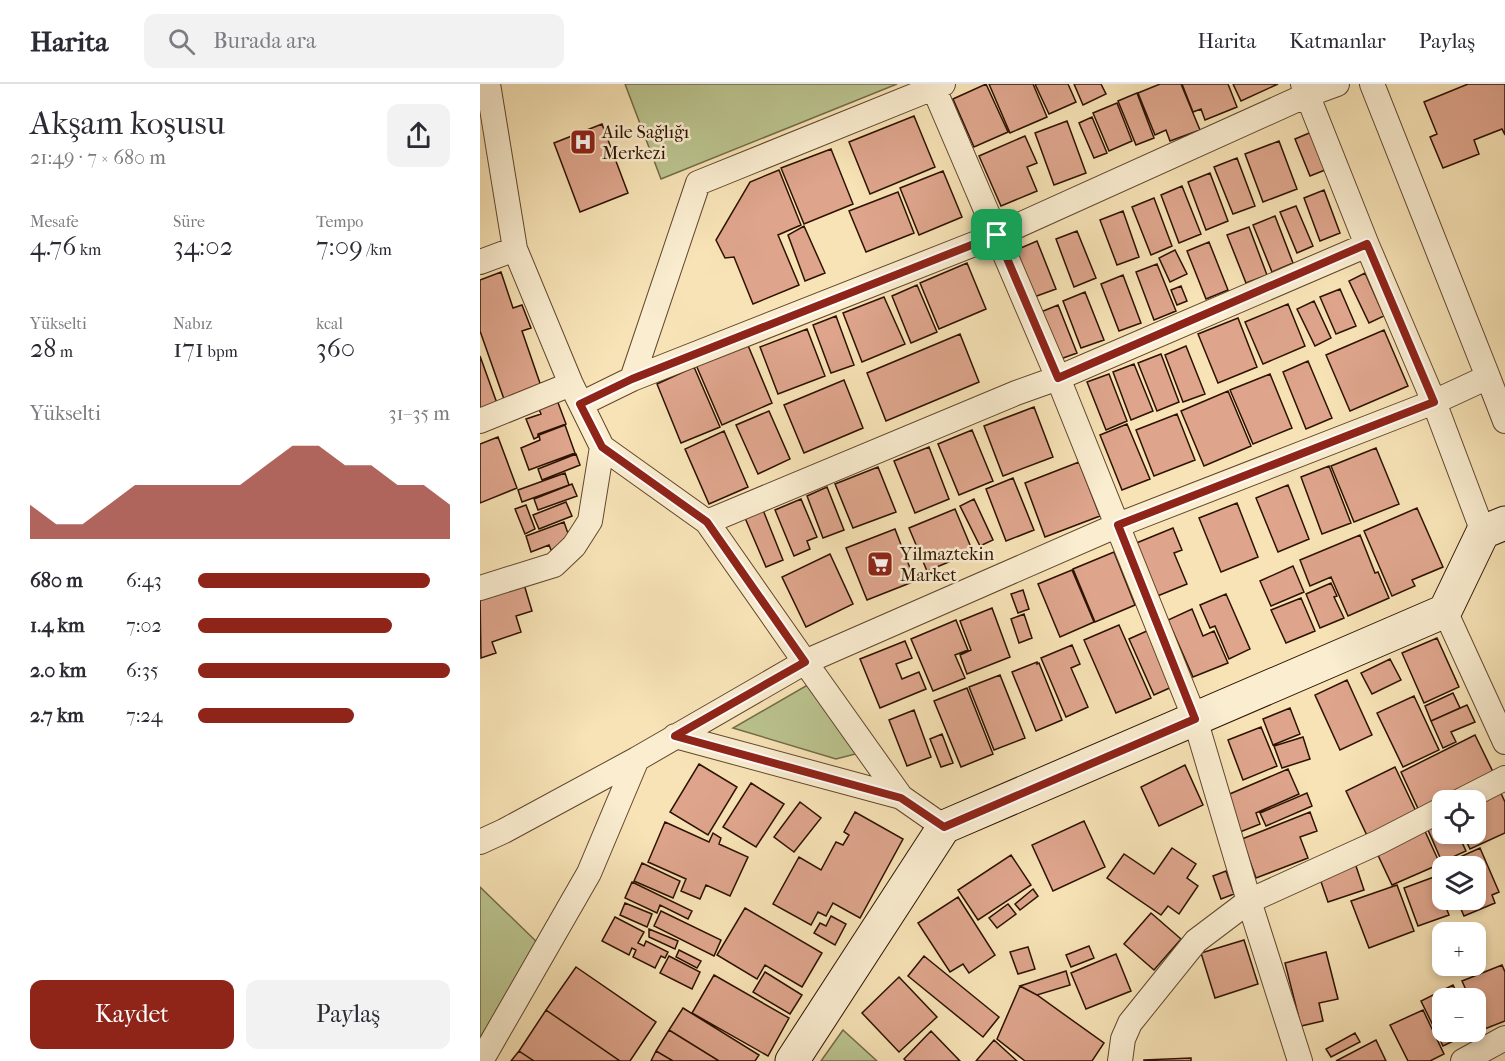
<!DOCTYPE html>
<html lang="tr">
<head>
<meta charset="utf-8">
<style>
	:root { --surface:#fff; --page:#f2f2f3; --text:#2b2b33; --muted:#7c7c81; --line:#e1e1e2; --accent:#8f2418 }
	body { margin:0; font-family:"IM FELL French Canon",serif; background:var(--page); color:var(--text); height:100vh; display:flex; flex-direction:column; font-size:22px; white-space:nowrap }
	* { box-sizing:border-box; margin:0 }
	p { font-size:20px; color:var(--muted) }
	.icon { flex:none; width:33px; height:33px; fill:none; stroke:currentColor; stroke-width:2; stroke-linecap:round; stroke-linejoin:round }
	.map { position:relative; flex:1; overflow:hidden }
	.panel { display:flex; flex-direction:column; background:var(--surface); width:480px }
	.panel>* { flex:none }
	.buttons { position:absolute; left:952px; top:706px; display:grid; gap:12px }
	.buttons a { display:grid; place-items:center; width:54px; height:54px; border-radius:12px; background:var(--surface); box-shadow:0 3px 9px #0003; font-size:30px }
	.pin { position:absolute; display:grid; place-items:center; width:51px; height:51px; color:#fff; margin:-26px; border-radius:12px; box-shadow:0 3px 9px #0006 }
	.round { display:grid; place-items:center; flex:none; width:63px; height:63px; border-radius:12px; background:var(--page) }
	.head { display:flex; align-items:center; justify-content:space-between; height:102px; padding:0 30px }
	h1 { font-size:33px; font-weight:600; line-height:45px }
	.stats { display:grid; grid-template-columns:repeat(3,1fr); gap:9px; height:102px; padding:6px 30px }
	.stats div { display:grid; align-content:center }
	.stats b { font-size:26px; font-weight:600 }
	.stats small { font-size:16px; font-weight:400 }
	.stats p { font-size:16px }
	.chart { height:168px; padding:12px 30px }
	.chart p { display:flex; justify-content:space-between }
	.chart svg { width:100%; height:108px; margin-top:6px; fill:var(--accent); opacity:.7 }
	.primary-button { display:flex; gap:12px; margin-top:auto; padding:12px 30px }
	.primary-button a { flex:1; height:69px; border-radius:12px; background:var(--accent); color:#fff; font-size:24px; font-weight:600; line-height:69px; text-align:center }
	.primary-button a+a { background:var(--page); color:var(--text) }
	ul { padding:0 30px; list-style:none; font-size:20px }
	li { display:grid; grid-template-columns:96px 72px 1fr; align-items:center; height:45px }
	li i { height:15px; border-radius:8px; background:var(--accent) }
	header { display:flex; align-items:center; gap:36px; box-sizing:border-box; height:84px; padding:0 30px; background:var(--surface); border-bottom:2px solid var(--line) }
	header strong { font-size:28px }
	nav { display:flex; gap:33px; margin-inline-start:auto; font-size:21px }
	.search { width:420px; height:54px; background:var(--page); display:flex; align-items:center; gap:15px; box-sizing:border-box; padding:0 21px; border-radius:12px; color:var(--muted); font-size:22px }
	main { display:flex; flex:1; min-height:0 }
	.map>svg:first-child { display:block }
	.green { fill:#bbc48f; stroke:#746b48; stroke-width:1.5 }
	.building { fill:#dea58c; stroke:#2d1201; stroke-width:1.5 }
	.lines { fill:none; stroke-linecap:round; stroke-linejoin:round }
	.street-casing { stroke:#60462e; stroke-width:26 }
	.secondary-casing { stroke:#2d1201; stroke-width:35 }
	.street { stroke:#faedd0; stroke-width:24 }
	.secondary { stroke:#faedd0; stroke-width:33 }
	.route-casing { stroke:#fff; stroke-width:12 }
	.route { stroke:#8f2418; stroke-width:8 }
	.labels { text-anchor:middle; stroke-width:5; stroke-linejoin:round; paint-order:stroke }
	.poi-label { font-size:18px; fill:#2d1201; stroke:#faedd0; text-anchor:start }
</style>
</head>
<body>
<header>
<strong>Harita</strong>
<div class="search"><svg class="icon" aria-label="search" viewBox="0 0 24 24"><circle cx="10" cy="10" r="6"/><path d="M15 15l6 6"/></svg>Burada ara</div>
<nav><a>Harita</a><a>Katmanlar</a><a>Paylaş</a></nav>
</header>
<main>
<section class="panel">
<div class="head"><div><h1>Akşam koşusu</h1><p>21:49 · 7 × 680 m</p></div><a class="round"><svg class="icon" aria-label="share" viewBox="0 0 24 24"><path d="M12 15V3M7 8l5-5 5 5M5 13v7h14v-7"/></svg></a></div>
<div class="stats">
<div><p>Mesafe</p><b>4.76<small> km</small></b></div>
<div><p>Süre</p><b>34:02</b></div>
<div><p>Tempo</p><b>7:09<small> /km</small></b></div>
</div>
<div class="stats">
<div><p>Yükselti</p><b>28<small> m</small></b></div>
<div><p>Nabız</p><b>171<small> bpm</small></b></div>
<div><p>kcal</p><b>360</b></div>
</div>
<div class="chart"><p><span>Yükselti</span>31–35 m</p>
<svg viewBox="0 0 160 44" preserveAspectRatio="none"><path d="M0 44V30L10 38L20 38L30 30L40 22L50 22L60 22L70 22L80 22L90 14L100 6L110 6L120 14L130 14L140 22L150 22L160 30V44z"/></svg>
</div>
<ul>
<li><b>680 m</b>6:43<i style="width:92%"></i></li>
<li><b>1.4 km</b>7:02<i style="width:77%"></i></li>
<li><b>2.0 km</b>6:35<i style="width:100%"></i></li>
<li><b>2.7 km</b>7:24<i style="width:62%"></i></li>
</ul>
<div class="primary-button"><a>Kaydet</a><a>Paylaş</a></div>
</section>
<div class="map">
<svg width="1025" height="977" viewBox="0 0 1025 977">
	<rect width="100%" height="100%" fill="#f7e3b6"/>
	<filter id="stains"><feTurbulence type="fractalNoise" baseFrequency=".00333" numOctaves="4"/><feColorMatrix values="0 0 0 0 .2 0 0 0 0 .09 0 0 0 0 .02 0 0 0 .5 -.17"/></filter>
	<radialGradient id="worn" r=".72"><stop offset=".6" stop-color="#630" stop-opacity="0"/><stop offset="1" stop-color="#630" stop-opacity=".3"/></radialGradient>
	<path class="green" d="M145,0H417L181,95Z
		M331,599L379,669L356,675L253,644Z
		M0,803L59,860L0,954Z
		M363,946L397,977H341Z"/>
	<path class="building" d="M506,0L528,48L494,63L473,15Z
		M509,0H553L567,33L530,49Z
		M555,0H588L596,18L569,30Z
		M594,0H621L626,10L603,21Z
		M680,0H701L720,46L690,57L686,46L675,51L658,9Z
		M702,0H748L757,23L725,36L721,25L713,28Z
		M753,0H798L761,17Z
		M988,0H1025V51L1022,45L994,56L999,70L963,84L950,53L957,50L944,18Z
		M657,9L674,54L656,61L638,17Z
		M637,19L652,57L629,67L613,29Z
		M434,32L455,83L390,110L369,58Z
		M612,33L627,69L614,74L599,39Z
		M587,37L606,89L574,101L555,49Z
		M122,40L148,109L100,128L74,59Z
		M834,47L850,84L830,92L815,55Z
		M545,52L557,79L547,83L557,107L521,122L499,72Z
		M799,57L817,105L783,118L765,70Z
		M351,65L373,120L324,140L301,84Z
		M757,74L775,122L753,130L734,83Z
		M299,86L321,141L298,151L319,201L273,220L254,173L245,174L236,156L270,98Z
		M463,87L482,133L439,151L420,104Z
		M730,89L748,137L726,146L708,98Z
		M702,102L721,150L699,159L681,111Z
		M844,106L860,149L840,157L824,114Z
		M418,108L434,149L386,168L369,127Z
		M674,114L692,162L671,171L652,123Z
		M816,122L833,162L817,169L800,128Z
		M643,127L659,173L637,181L620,136Z
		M795,132L813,179L792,188L773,141Z
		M324,142L345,189L325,197L308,151Z
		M769,143L787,191L766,199L747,151Z
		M597,147L616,194L594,203L576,155Z
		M557,157L576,205L554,213L536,166Z
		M729,158L748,206L726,215L707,167Z
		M695,166L707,190L690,198L679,174Z
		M487,179L506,225L459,245L440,199Z
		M677,180L696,227L674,236L656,188Z
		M21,188L33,224L42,221L51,244L42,247L62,305L25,318L0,247V196Z
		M885,189L904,232L889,239L869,197Z
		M643,191L661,239L639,247L621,200Z
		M437,201L457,248L431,259L412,212Z
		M701,202L707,217L697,221L691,206Z
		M860,205L876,242L856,250L840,213Z
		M605,208L624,256L601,264L583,217Z
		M404,213L425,260L382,278L363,229Z
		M834,217L851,254L835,262L817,225Z
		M808,220L825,262L783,280L765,238Z
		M578,221L597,269L575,277L556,230Z
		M356,232L374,281L351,289L333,241Z
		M758,234L777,283L738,299L718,250Z
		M327,245L345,292L298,310L280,263Z
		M904,246L928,302L870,327L846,271Z
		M480,250L499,298L406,337L387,289Z
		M267,259L292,319L242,341L216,281Z
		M706,262L725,310L703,318L685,271Z
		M681,270L699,318L677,327L658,279Z
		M0,272L18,322L0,328Z
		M828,277L852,334L826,345L803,288Z
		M654,280L673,327L651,336L633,288Z
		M214,283L240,343L201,359L177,300Z
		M629,290L647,337L626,346L607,298Z
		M790,290L812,344L773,360L750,306Z
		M364,296L383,344L324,369L304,321Z
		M748,307L771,362L724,382L701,327Z
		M77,316L86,340L58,350V353L54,355L46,335L61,330L58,323Z
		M554,323L573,373L523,392L504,342Z
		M289,327L310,375L278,390L256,341Z
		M697,330L715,376L674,392L656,346Z
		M647,340L670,395L642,406L620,351Z
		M85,341L95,369L49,386L41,364L60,356L59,351Z
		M492,346L513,397L479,411L458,360Z
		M244,347L268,403L229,420L205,365Z
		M18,353L37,404L0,419V360Z
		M449,363L469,415L435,429L414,377Z
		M896,364L919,420L874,438L851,382Z
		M96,370L100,381L62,396L58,385Z
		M599,378L620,432L565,453L545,399Z
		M849,382L871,439L842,450L821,393Z
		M398,383L416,428L373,444L355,400Z
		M85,389L89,401L42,418L38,406Z
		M533,394L554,446L526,457L506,405Z
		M92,400L97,412L58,426L54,415Z
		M808,401L829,455L798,468L776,414Z
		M347,403L364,446L343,454L327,412Z
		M321,415L337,453L327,457L330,465L314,472L295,426Z
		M494,415L513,456L500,462L480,422Z
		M86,418L92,432L59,445L53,431Z
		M757,419L778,473L741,488L719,434Z
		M46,421L55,445L45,450L35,425Z
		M937,424L963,483L932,496L935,502L912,512L884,447Z
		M475,425L493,468L447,487L429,444Z
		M283,426L303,476L286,483L265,434Z
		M84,438L91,458L71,466L69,461L51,468L46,452Z
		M693,444L702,466L694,469L707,500L675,513L654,460Z
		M415,445L435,497L387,516L366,464Z
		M880,451L895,489L898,488L909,514L868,532L851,493L830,502L820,476Z
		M634,468L655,521L615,538L593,485Z
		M350,470L373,520L326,543L302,493Z
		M813,482L824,508L791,522L780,497Z
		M592,486L614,538L580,553L558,500Z
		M43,497L52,527L36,532L41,548L12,558L16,569L1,574L0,511Z
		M851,499L857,512L854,513L864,534L840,544L826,510Z
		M543,506L549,525L538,529L531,510Z
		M746,510L770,565L749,575L735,542L730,544L720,521Z
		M821,514L835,547L806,559L791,526Z
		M512,524L530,573L487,590L480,571L491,566L480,537Z
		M712,525L723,552L734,547L748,579L713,593L688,536Z
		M544,530L552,554L539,559L531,535Z
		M476,536L488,566L475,571L485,594L453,607L431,555Z
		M639,541L671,614L636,629L604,556Z
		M669,546L694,602L674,611L649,555Z
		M957,554L979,603L944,619L922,569Z
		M425,557L432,574L416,580L422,595L439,588L446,605L400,624L380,575Z
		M592,561L600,580L591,584L608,623L586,633L561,574Z
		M910,575L921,596L892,610L881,589Z
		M557,578V580L559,579L582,636L556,647L532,588Z
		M520,591L545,654L514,666L489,603Z
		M867,596L892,651L860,666L835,611Z
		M487,604L513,670L481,683L454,617Z
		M973,609L980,624L951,637L945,622Z
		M934,612L959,666L923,683L897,629Z
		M987,621L995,638L971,648L976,658L963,664L951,637Z
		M810,624L820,650L793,661L783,635Z
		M434,626L451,673L427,682L409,636Z
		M781,643L797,682L763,696L748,656Z
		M462,650L473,679L461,683L450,655Z
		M995,651L1016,694L941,731L921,688Z
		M823,653L830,675L802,684L794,662Z
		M219,680L257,703L228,751L190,728Z
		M705,681L723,721L679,742L661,703Z
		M915,683L940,736L891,760L866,707Z
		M808,685L819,710L776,729L780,740L760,748L745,712Z
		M271,699L304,720L276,763L243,743Z
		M1019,705L1025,718V749L990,765L983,750H996V717Z
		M827,709L832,722L786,742L780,729Z
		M320,718L341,734L314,768L294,753Z
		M375,728L423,755L380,834L353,819L346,832L338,828L331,841L293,820L319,773L341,786L356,758L363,761L369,751L364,748Z
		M830,728L837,747L820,753L828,774L776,794L762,755Z
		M963,730V750H978L986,767L962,778L945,739Z
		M604,737L625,783L573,807L552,761Z
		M185,738L229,758L233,749L241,754L239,760L268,773L250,812L226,801L220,815L201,807L206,795L168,778Z
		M944,745L960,780L912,801L896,767Z
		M692,764L716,780L707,794L718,802L699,830L688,822L681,831L627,794L644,770L674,790Z
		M1000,764L1019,808L1012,811L1015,819L984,832L977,816H996V783H963L962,781Z
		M531,771L551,801L498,836L478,806Z
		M162,779L200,797L193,814L154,797Z
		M875,779L884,806L848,818L839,792Z
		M746,787L754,810L741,815L733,792Z
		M954,793L969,831L938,842L924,804Z
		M152,798L212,827L208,835L180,821L177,829L145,814Z
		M917,801L934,847L889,864L871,817Z
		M553,805L558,812L540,826L535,820Z
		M478,813L515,871L489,889L483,880L470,888L438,839Z
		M145,819L172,830L167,843L140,831Z
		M528,820L536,830L517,844L509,834Z
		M265,824L342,869L322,903L285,881L277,895L237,871Z
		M181,827L241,856L234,872L174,842Z
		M671,829L701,855L674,886L644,860Z
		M351,832L366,840L355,861L334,849L340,839L346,842Z
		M135,833L164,848L158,859L164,862L166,857L188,868L185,874L181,872L175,884L153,873L156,866L152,864L149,871L122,857Z
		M169,845L198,857L195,865L169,853Z
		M764,856L778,900L735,914L721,869Z
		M609,862L614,874L591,883L586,871Z
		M548,863L555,885L538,890L530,868Z
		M199,866L221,877L217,884L196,873Z
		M846,868L858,915L839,919L843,937L821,942L805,879Z
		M636,870L651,907L606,925L591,889Z
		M189,872L220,888L212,905L180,889Z
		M444,872L519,933L503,953L428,892Z
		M1022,881L1025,888V937L1002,946L996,931V915H990L982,897Z
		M96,883L176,938L150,977H140L66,926Z
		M586,887L590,901L557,911L540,902Z
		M285,888L322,911L310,930L273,908Z
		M234,891L309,934L288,972L212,929Z
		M419,893L457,933L419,968L382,929Z
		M973,901L980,915H963V948H992L963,962L941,917Z
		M540,902L557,911L624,959L612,977H545L517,955Z
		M203,924L279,971L275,977H239L189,946Z
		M66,926L140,977H54L39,967Z
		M943,926L964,970L950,977H928L910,941Z
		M189,946L239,977H193L176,967Z
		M451,947L480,977H426L424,975Z
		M875,949L880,958L851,973L846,965Z
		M514,956L537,977H496Z
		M896,956L906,977H856Z
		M39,967L54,977H31Z
		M176,967L193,977H171Z
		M711,974V977H664V976Z"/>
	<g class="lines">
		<defs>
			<path id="street" d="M8,0L35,165L91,300L122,363L227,438
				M452,0L578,294L715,635L769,817L820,977
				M823,0L887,161
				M892,0L1008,293
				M0,178L35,165
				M152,295L218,99L463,0
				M101,320L152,295L517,151L827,11L857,0
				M0,337L91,300
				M0,504L74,481L94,462L110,437L122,363
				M965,527L1025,658
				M195,652L421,713
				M980,717L1025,694
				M464,743L421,713L325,578L638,441L954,318L1008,293L1025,337
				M0,758L24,747L157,675L325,578L227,438L536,309L578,294L887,161L954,318L1003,448
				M1,977L109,789L157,675
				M640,977L643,955L650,939L716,857L769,817L899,758L963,725
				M983,977L1025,954"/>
			<path id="secondary" d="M312,977L464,743L965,527L1003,448L1025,439"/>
		</defs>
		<use href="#street" class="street-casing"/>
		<use href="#secondary" class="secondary-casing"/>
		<use href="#street" class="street"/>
		<use href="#secondary" class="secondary"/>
	</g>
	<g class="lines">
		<defs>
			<path id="route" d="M517,151L578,294L887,160L954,318L638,441L715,635L464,743L421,714L195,652L325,578L227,438L122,363L100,320L152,295Z"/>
		</defs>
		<use href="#route" class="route-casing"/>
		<use href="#route" class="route"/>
	</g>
	<defs>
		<symbol id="hospital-square" viewBox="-11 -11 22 22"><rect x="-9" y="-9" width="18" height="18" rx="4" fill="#8f2418" stroke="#faedd0"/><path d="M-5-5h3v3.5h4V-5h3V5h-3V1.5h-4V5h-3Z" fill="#fff"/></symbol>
		<symbol id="supermarket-square" viewBox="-11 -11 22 22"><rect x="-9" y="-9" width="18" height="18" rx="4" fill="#8f2418" stroke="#faedd0"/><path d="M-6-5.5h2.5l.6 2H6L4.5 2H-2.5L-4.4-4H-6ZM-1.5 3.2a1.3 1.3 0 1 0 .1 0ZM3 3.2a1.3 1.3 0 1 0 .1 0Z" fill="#fff"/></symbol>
	</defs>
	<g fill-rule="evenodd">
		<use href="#hospital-square" x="88" y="43" width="30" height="30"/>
		<use href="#supermarket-square" x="385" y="465" width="30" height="30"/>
	</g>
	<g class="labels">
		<g class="poi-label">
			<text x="122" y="54">Aile Sağlığı<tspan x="122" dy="21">Merkezi</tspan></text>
			<text x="420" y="476">Yilmaztekin<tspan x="420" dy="21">Market</tspan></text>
		</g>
	</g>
	<rect width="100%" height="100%" filter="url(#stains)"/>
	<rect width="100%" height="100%" fill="url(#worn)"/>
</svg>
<div class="buttons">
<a><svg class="icon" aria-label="locate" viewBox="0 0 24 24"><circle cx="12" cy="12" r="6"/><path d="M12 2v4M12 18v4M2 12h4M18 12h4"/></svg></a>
<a><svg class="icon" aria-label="layers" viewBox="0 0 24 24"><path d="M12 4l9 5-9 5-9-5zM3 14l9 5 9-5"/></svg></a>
<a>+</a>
<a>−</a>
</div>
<div class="pin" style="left:517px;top:151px;background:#1e9e55"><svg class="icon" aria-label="arrive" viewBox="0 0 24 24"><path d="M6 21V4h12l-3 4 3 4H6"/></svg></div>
</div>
</main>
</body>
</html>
